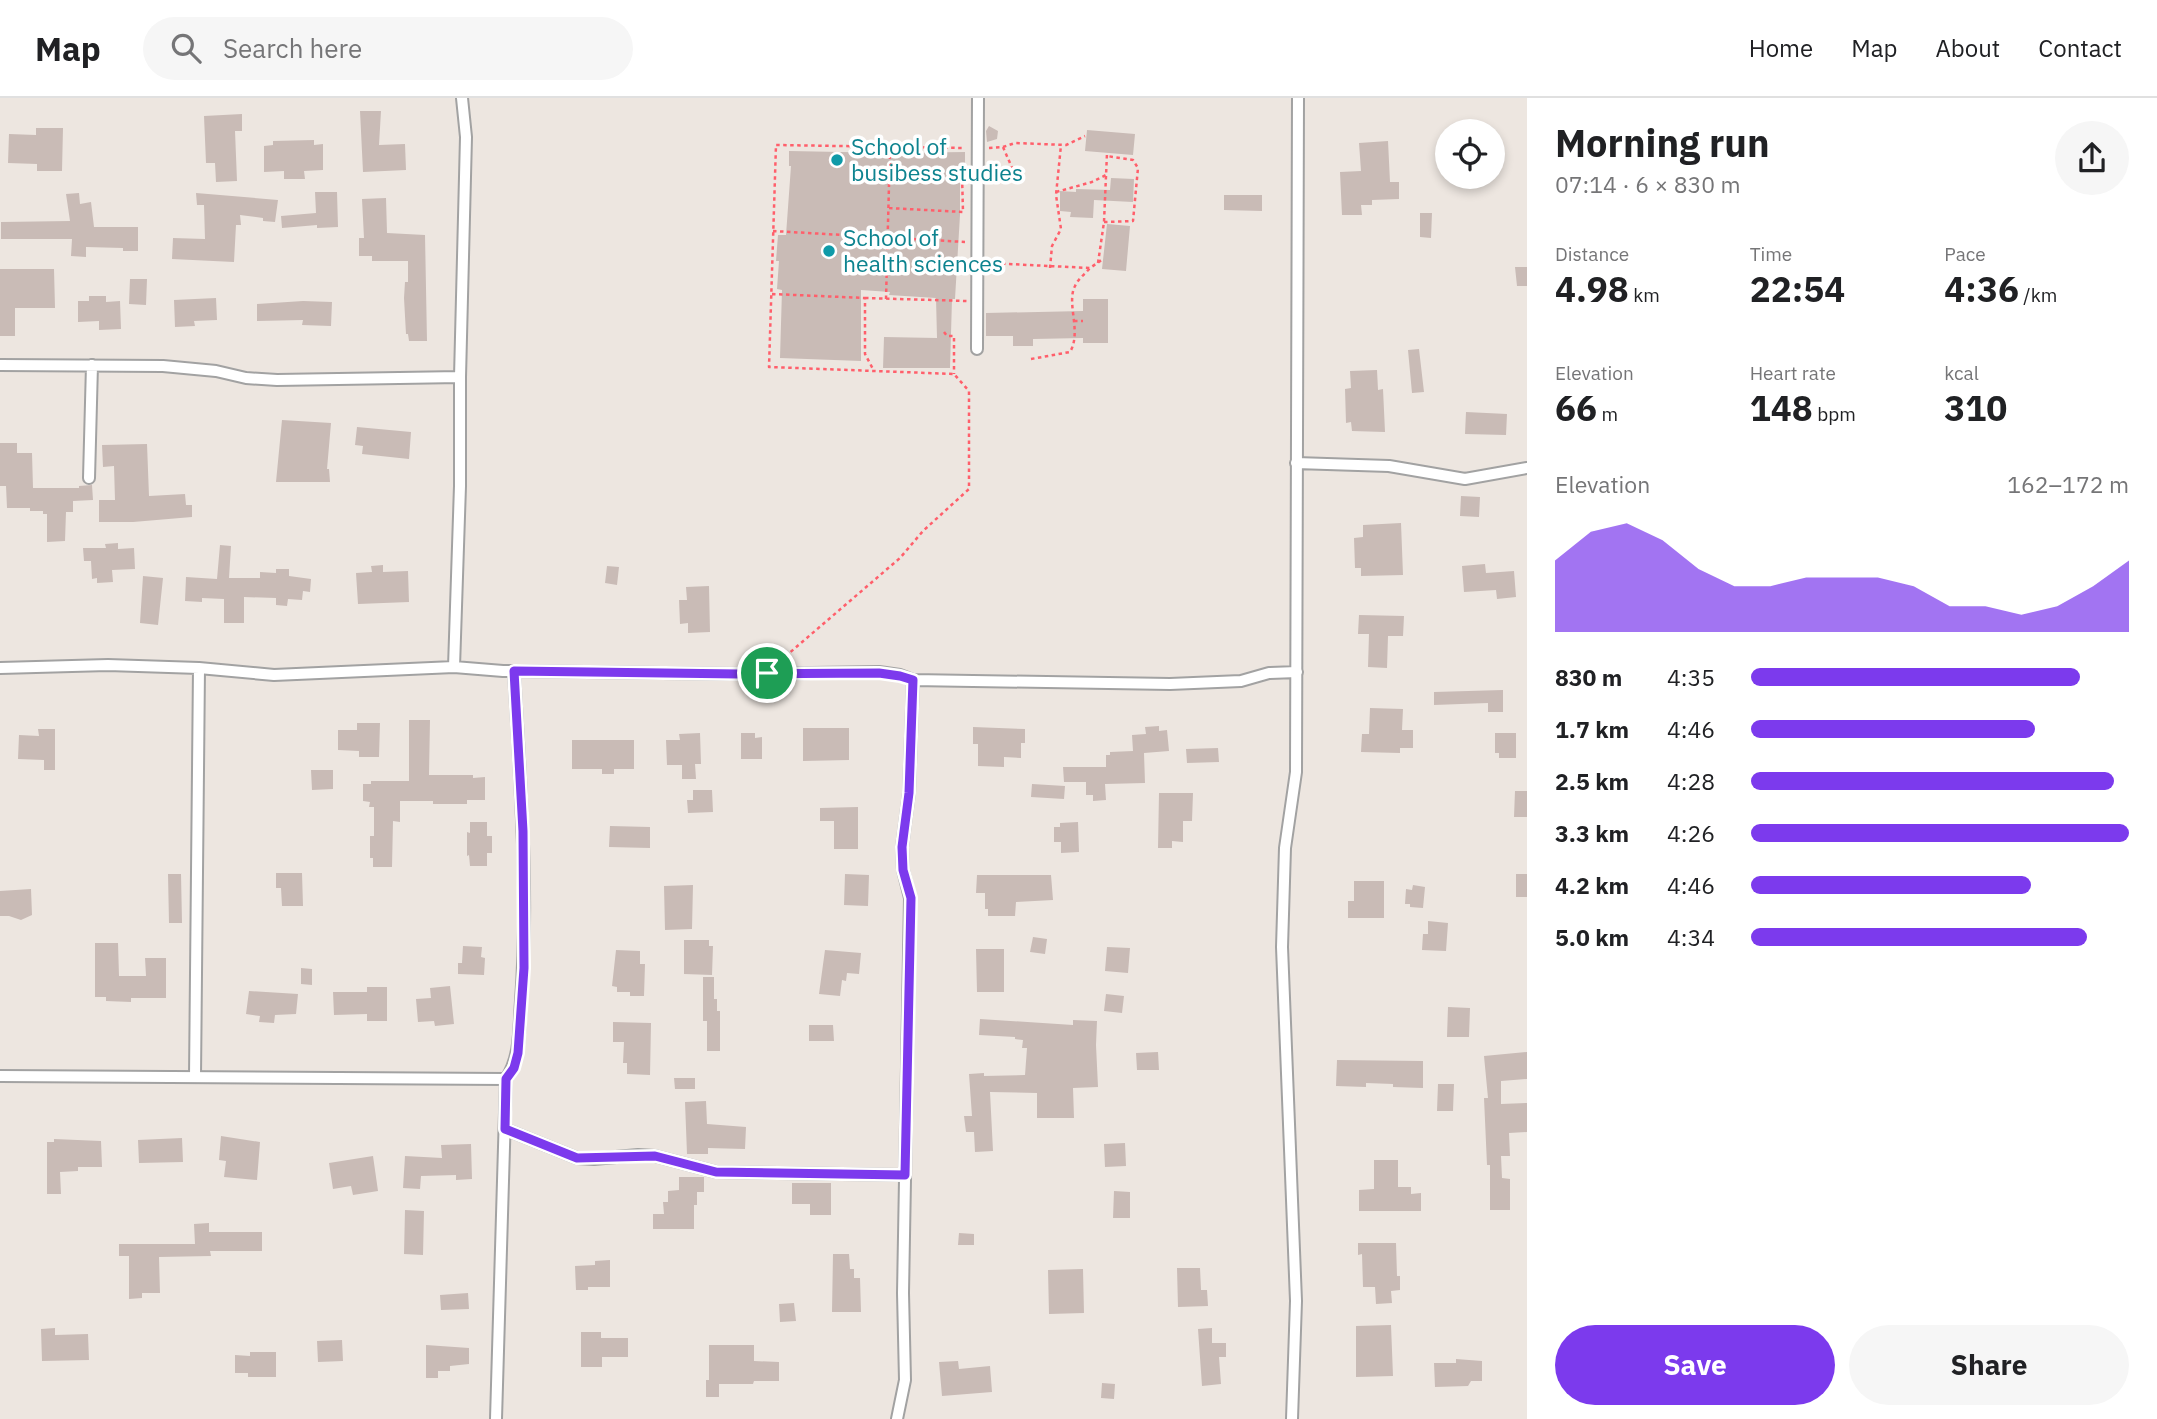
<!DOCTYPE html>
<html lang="en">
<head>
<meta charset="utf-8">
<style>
	:root { --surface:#fff; --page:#f6f6f6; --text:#202124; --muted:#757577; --line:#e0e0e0; --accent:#7c3aed }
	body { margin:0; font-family:"IBM Plex Sans",sans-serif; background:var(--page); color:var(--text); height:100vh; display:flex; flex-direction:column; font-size:26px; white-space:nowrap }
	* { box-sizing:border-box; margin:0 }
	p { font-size:23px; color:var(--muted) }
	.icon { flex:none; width:38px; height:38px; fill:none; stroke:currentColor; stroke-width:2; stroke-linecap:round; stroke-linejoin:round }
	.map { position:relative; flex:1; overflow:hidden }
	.sheet { display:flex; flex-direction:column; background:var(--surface); width:630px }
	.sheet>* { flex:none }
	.controls { position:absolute; left:1435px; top:21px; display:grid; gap:14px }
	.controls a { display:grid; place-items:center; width:70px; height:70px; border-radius:50%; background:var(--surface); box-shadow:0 4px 10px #0003; font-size:35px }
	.pin { position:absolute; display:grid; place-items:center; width:60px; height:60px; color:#fff; margin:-30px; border:4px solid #fff; border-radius:50%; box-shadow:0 2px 7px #0007 }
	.round { display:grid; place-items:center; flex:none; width:74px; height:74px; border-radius:37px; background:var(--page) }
	.head { display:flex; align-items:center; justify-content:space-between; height:119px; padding:0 28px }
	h1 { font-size:38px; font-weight:700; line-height:52px }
	.stats { display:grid; grid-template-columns:repeat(3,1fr); gap:10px; height:119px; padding:7px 28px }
	.stats div { display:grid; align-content:center }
	.stats b { font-size:35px; font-weight:700 }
	.stats small { font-size:19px; font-weight:400 }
	.stats p { font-size:19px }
	.chart { height:196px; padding:14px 28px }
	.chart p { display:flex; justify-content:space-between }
	.chart svg { width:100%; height:126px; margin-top:7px; fill:var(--accent); opacity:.7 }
	.button { display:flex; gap:14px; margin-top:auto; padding:14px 28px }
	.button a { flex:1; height:80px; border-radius:42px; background:var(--accent); color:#fff; font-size:28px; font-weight:700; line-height:80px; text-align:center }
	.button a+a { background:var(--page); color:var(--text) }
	ul { padding:0 28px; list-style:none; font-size:23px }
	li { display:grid; grid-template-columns:112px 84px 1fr; align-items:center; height:52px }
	li i { height:18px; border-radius:9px; background:var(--accent) }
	header { display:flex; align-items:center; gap:42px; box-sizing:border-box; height:98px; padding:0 35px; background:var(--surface); border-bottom:2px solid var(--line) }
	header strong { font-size:33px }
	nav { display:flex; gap:38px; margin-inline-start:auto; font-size:24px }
	.search { width:490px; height:63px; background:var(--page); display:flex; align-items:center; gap:18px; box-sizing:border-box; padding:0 24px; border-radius:38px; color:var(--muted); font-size:26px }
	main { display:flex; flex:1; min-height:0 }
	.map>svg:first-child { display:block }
	.building { fill:#c9bbb6 }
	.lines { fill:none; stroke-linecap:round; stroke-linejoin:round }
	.street-casing { stroke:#a2a2a2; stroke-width:14 }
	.path { stroke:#ff5f6b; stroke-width:2.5; stroke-dasharray:3.5 3.5; stroke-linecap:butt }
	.street { stroke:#fff; stroke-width:10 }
	.route-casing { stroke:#fff; stroke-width:14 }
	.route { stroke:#7c3aed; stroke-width:9 }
	.culture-dot { fill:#0f9aa8; stroke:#fff; stroke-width:2.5 }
	.labels { text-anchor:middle; stroke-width:7; stroke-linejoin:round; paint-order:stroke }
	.culture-label { font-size:23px; fill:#0d838f; stroke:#fff; text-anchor:start }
</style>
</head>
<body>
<header>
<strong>Map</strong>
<div class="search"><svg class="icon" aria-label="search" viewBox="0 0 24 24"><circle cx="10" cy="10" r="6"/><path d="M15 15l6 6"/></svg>Search here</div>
<nav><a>Home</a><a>Map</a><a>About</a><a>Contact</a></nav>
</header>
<main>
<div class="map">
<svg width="1527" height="1321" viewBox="0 0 1527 1321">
	<rect width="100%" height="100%" fill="#ede6e0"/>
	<path class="building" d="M360,13H381L379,47L405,46L406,72L363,74Z
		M242,16V33H235L237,83L216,84L215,65H206L204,18Z
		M989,28L998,33L997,41L987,44L986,33Z
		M36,30H63L62,73H37V66L8,65L9,36L36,37Z
		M1087,32L1135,36L1133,57L1085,53Z
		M314,42V47L323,46V72L304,73L305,81H284V73L264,74V48L273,47V43Z
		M1388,43L1390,84H1399V101L1372,102V107H1361L1362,117H1342L1340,74L1361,73L1359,45Z
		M789,53L893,55L965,54V73H960V117L955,201H952L950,270H883L884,239L937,240L936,200L889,197L890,194L861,192V263L780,260L782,192L777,191L779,163H776L778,137H786L791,68H789Z
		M1111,80L1134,81L1133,104L1094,102L1093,120L1070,119L1071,114L1060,113V93L1076,94V91L1110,92Z
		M315,94H337L338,129L317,130V127L282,130L281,118L316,115Z
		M79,95L80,106L91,104L94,129H138V153H123V150L86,149V159L71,158L72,141H1V124L70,123L66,96Z
		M196,95L278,102L275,124L263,123V120L240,117L241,127H236L234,164L172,161L173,140L205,141L204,107H197Z
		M1224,97H1262V113L1224,112Z
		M386,100L387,135L425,137L427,243H409L408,236H406L404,200L405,184H408V163H372V158H359V140H364L362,101Z
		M1420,115H1432L1431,140L1420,139Z
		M1107,126L1130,128L1126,173L1102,171Z
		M1515,169H1527V188H1517Z
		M0,171H54L55,210H15V238H0Z
		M130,181H147L146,207L129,206Z
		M89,198H106V204L120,203L121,231L99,232V223L78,224V203H89Z
		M216,200L217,222L194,223L195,228L175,229L174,202Z
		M1083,201H1108V245H1083V240L1033,241V248H1013V238H986V215L1083,213Z
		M303,203L332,204L331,228L302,227L303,222L257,223V206Z
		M1419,251L1424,294L1412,295L1408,252Z
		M1377,272L1378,292L1383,291L1385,334L1352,333L1351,324L1346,325L1345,291L1351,290L1350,273Z
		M1466,314L1507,316L1506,337L1465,336Z
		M282,322L331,325L327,371H329L330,384H276Z
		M357,329L411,334L409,361L362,356L363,348L355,347Z
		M0,345H17V355H32L33,390H79V388L92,387L93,402L73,403V414H66L65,443L47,444V416H43V413H30V410H7L6,388H0Z
		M147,346L149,398L185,396L186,407H192V419L133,424H99V402H115L114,368L103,369L102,347Z
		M1461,398L1480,399L1479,419L1460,418Z
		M1401,425L1403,477L1361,478V470H1355L1354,440L1363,439V427Z
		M118,445V451L134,450L135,471L112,472L113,484L97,485V480L92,481L91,463H84L83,450H106L105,446Z
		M220,447L231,448L229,480H260V474L276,475V471H289V478L311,481L310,494L303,493L302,502L288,501L287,508L276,507V500L244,499V525H224V501L202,500V504L185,503L186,479L217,481Z
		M1485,466L1486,475L1514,473L1516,499L1497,501L1496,492L1464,494L1462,468Z
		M383,467V474L408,473L409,504L358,506L356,475L372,474L371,468Z
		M607,468L619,469L617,487L605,485Z
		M143,478L163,480L158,527L140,525Z
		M709,488L710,534L688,535V525L680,526L679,502H687L686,489Z
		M1359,517L1404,518L1403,538H1388L1387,570L1368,569L1369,536H1358Z
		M1503,592V614H1488V605L1434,607V594Z
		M1370,610L1403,611L1402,632H1413V650H1400V655L1361,654L1362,636H1369Z
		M409,622H430L429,677H473V680L485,679V702H467V706H433V703H400V724L393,723L392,769H373V760H370V738H374V709H369L370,704L363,703V686H371V683H409Z
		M357,625H380L379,659H359V653L338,652V632H357Z
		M1159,628V633L1167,632L1169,653L1144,655L1145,685L1105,686L1106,702L1093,703V697H1086V684H1064L1063,669H1106V657H1110V654L1133,653L1132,637L1146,636L1145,629Z
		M973,629L1025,631V645H1021V660L1004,659V669L978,668V646H973Z
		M803,630H849V662L803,663Z
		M38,631H55V672H44V662L18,661L19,637L39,638Z
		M700,635L701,666H695L696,681H682V667H667L666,642H680L679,636Z
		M741,635H755V640L762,639V661H741Z
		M1495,635H1516V660H1499V655H1495Z
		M572,642H634V671H614V676H602V671H572Z
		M1218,650L1219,664L1187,665L1186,651Z
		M311,672H333V691L312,692Z
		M1032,686L1065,688L1064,701L1031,699Z
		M693,692H712L713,714L688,715L687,702H693Z
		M1515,693H1527V719H1514Z
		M1159,695H1193L1192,723H1183V744L1172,743V750H1158Z
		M858,709V751H834V723H820V710Z
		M470,724H487V738H492V755H487V768H470L469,757L467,758V734L470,735Z
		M1078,724L1079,754L1061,755V744H1054V729H1060V725Z
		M610,728L650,729V750L609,749Z
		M276,775H302L303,808H282L281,790H276Z
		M168,776H181L182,825H169Z
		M845,776L869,777L868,808L844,807Z
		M1516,776H1527V799H1516Z
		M977,777H1051L1053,802L1016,804L1015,818H988V811H985V795H976Z
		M1354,783H1384V820H1348V803H1354Z
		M693,787L692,831L665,832L664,788Z
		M1413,787L1425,789L1423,810L1410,809V806H1405L1406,791L1412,792Z
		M31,791L32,817L21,822L9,818H0V793Z
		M1428,823L1448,825L1446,853L1422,852L1423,836H1428Z
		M1033,839L1047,841L1045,856L1030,854Z
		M684,842H709V848H713L712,877L684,876Z
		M95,845H118L119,878H146L145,860H166V900H131V904L106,903V899H95Z
		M463,848L482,849L481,859L485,860L484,877L458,876V865H462Z
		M1107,849L1130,850L1128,875L1105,873Z
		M976,851H1004V894H977Z
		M616,852L640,853V866H645L644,898H630V894H617V889L612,888Z
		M825,852L861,855L859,876L847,875L846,883L842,882L840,898L819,896Z
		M301,870L312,871V887L301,886Z
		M703,879H714V901H717V913H720V953H707V923H703Z
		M450,888L454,926L435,928L434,923L418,924L416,901L431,900L430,890Z
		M367,889H387V923H367V916L334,917L333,894H367Z
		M249,893L298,896L296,916L275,917L274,925L259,924L260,918L246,916Z
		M1106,896L1124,898L1122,915L1104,913Z
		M1448,909L1470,910L1469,939H1447Z
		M980,921L1073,927V922L1097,923L1096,947L1098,989L1073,990L1074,1020H1037V995L990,994L993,1053L975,1054L974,1034H966L964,1018H972L969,976L984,975V978L1025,977L1027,950H1022L1023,942L1015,941V939L979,937Z
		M613,924L651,925L650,977L627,976V965H623L624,944H613Z
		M809,927H833L834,943H809Z
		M1158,954L1159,972H1137L1136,955Z
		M1527,954V981L1501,983V1006L1527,1005V1034L1509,1035L1510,1058H1501L1502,1080L1510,1081V1112H1490V1067H1487L1484,1000H1488L1484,958Z
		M1337,962L1423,963V990L1393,989V986L1366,985V989L1336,988Z
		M674,980H695V991H675Z
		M1438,986H1454L1453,1013H1437Z
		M706,1003L707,1026L746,1029L745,1051L708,1050V1056H687L685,1004Z
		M221,1038L260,1044L257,1082L224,1079L226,1063L219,1062Z
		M182,1040L183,1064L139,1065L138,1042Z
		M54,1041L101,1043L102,1069H78V1073L60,1074L61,1096H47V1044H54Z
		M1125,1045L1126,1068L1105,1069L1104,1046Z
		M471,1046L472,1081L456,1082V1077L421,1078L420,1091L403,1090L405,1058L442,1060L441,1047Z
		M373,1058L378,1093L353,1097L351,1088L333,1091L329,1065Z
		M1374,1062H1398V1089H1411V1096L1421,1095V1113H1359V1092L1374,1091Z
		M679,1079H704V1094H697V1107H694V1131H653V1116H664L663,1104H668V1093L679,1092Z
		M792,1085H831V1117H810V1106H792Z
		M1114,1093L1130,1094V1120H1113Z
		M405,1112L424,1113L423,1157L404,1156Z
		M209,1125V1134H262V1153H210L211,1158L159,1159L160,1195H142V1200L129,1201V1158H119V1146H195L194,1126Z
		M959,1135L974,1136V1147H958Z
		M1358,1145H1396L1397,1178H1400V1192L1391,1193L1392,1205L1376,1206L1375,1189H1363L1362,1156L1358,1157Z
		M833,1156H849L850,1171H854V1180H860L861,1214H832Z
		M610,1162V1189H588V1192H576L575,1168L595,1167V1163Z
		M1177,1170H1200L1201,1192H1207L1208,1208L1178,1209Z
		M1083,1171L1084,1215L1049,1216L1048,1172Z
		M468,1195L469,1211L441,1212L440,1197Z
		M794,1205L796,1223L780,1224L779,1206Z
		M1391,1227L1393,1278L1356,1279V1228Z
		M55,1230V1237L88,1236L89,1262L42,1263L41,1231Z
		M1212,1230V1245H1226V1259H1219L1221,1286L1202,1288L1198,1231Z
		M581,1234H601V1240H628V1259H602V1269H581Z
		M342,1242L343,1263L318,1264L317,1243Z
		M426,1247L469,1250V1266L450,1268V1273H438V1280H426Z
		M709,1247H754V1263L779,1264V1283H754L753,1286H719V1299H706V1282H709Z
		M250,1254H276V1279H248V1275H235V1257L250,1258Z
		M1456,1261L1482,1263V1283H1471L1468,1288L1435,1289L1434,1265H1456Z
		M958,1263L959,1271L990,1268L992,1294L942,1298L939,1264Z
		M1102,1285L1115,1286L1114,1301L1101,1300Z"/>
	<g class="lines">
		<defs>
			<path id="street" d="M977,244V251L978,0
				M0,267L163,268L216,273L246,280L277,282L460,279L466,39L462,0
				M1296,365L1389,368L1465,381L1527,370
				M89,380L92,267
				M454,569L460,388V279
				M0,570L108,567L199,570L274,577L454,569L503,573L739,576L879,574L900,577L913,582L1170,586L1241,583L1269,575L1297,574
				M0,978L506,981L496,1321
				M195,979L199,570
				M506,981C521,958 519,930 521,903C529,793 520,683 514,573
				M505,1031L577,1060L594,1061L638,1057L655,1058L716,1074L905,1077
				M897,1321L905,1282L903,1195L910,800L903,772L902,749L909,695L913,582
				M1292,1321L1296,1203L1282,849L1285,750L1296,674L1298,0"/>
		</defs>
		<use href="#street" class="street-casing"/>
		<path class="path" d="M1003,49L1013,72
			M989,50L1003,49L1015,45L1066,47L1085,38
			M1056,94L1092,84L1106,77
			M889,110L963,114L962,77H965
			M1104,124L1133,123L1138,70L1133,62L1107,58
			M773,133L965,144
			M988,165L1090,170L1103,161
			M1098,165L1104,124L1107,55
			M1050,170L1052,148L1061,131L1056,97L1061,47
			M772,196L865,200V256L874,273
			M865,200L967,203
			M886,201L890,49
			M1074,223H1083
			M944,234L947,238H954V276
			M1031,261L1070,254C1082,234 1066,205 1075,188C1078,181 1085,176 1090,170
			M780,563L900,460L923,433L969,391V293L954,276L769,269L776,47L965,50"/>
		<use href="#street" class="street"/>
	</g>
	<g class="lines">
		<defs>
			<path id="route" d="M514,573L739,576L879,575L900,578L913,582L909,695L902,749L903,772L911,800L905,1077L716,1074L655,1058L577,1060L505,1031L506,981L514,970L518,955L524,870L523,733Z"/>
		</defs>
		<use href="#route" class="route-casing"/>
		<use href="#route" class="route"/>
	</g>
	<g class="culture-dot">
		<circle cx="837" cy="62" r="7"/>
		<circle cx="829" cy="153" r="7"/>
	</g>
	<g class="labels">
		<g class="culture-label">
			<text x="851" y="57">School of<tspan x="851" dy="26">busibess studies</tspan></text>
			<text x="843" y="148">School of<tspan x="843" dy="26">health sciences</tspan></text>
		</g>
	</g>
</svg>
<div class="controls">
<a><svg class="icon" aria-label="locate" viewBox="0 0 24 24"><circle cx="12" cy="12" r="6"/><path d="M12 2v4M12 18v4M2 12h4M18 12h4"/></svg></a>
</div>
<div class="pin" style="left:767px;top:575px;background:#1e9e55"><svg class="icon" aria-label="arrive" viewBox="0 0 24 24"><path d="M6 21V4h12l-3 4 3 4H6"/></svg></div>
</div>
<section class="sheet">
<div class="head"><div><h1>Morning run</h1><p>07:14 · 6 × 830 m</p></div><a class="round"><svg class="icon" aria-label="share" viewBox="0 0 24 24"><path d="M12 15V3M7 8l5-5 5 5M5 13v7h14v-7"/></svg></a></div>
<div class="stats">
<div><p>Distance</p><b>4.98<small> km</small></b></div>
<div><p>Time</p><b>22:54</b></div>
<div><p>Pace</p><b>4:36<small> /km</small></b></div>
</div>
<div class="stats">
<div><p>Elevation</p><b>66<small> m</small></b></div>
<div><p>Heart rate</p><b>148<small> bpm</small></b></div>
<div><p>kcal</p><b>310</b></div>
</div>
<div class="chart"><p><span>Elevation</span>162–172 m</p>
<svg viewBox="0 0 160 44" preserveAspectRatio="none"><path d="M0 44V19L10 9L20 6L30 12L40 22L50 28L60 28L70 25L80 25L90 25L100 28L110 35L120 35L130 38L140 35L150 28L160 19V44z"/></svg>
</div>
<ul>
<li><b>830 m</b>4:35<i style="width:87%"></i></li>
<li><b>1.7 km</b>4:46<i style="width:75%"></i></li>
<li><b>2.5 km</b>4:28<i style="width:96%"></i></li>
<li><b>3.3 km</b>4:26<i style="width:100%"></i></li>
<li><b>4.2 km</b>4:46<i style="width:74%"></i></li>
<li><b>5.0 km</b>4:34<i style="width:89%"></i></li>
</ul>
<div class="button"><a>Save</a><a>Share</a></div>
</section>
</main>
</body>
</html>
